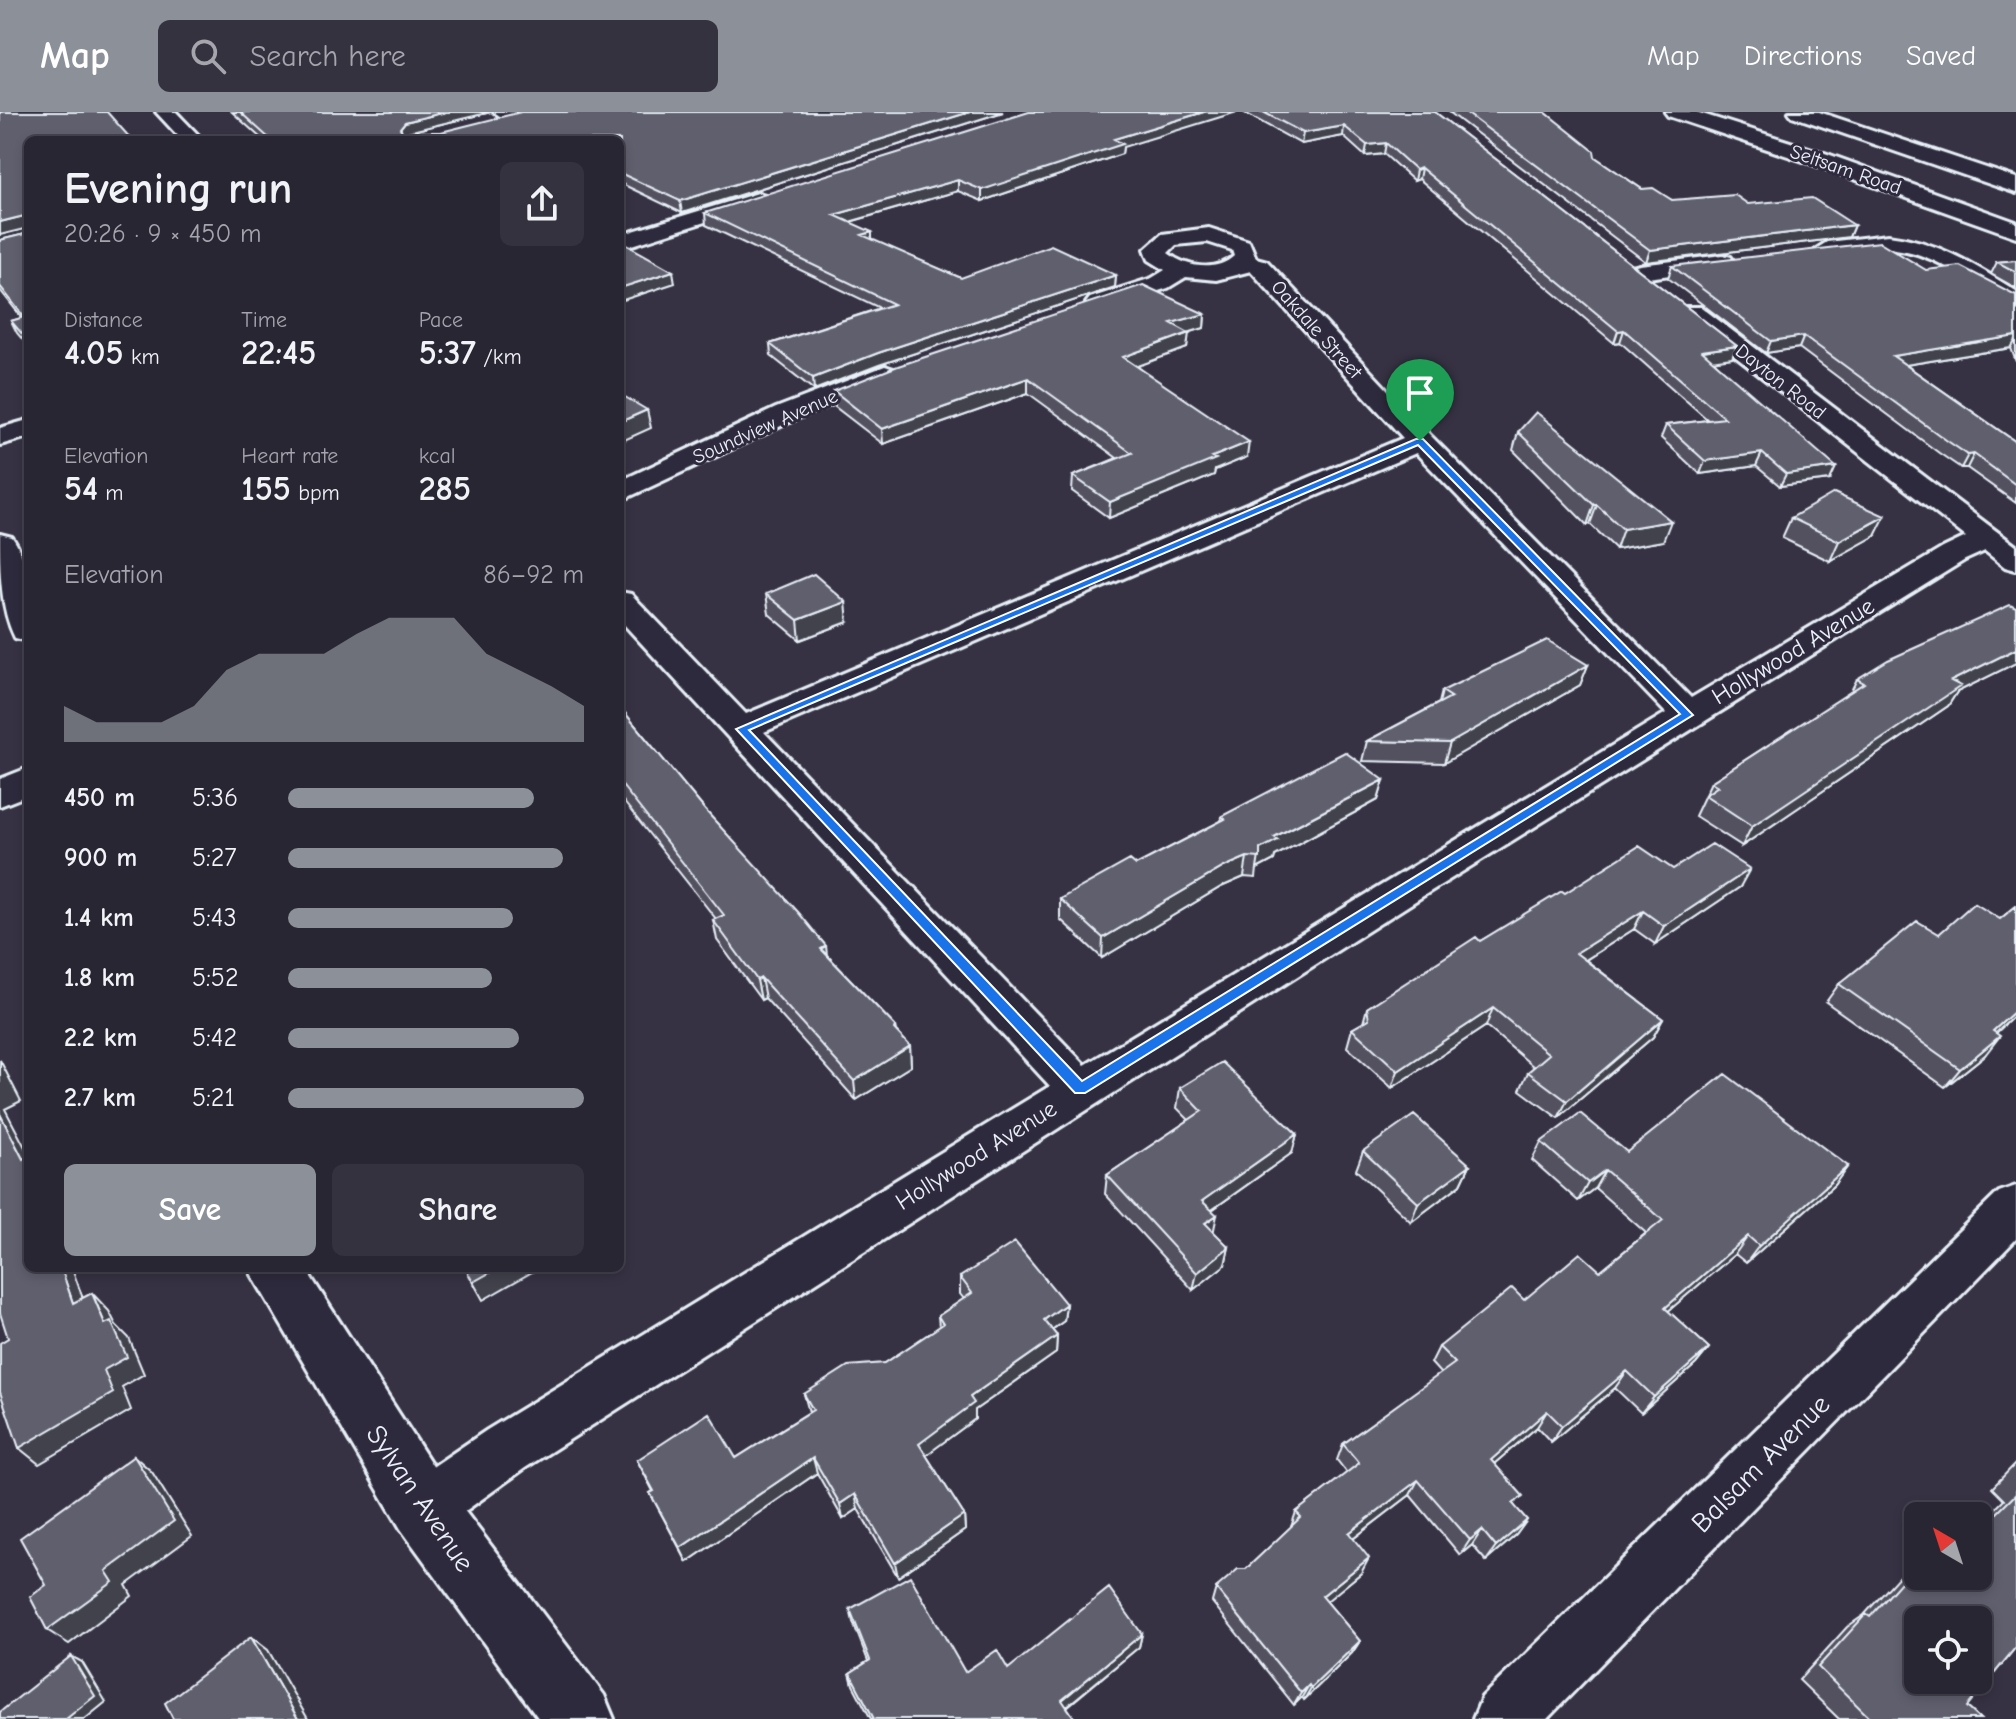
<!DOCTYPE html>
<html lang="en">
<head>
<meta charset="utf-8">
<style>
	:root { --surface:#282633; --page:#34323f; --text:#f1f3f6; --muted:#a5a5ac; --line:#44434e; --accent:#8c9099 }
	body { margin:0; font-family:"Comic Neue",sans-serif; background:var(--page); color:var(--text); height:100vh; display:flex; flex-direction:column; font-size:30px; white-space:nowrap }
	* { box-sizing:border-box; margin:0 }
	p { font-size:26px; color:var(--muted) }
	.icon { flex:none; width:44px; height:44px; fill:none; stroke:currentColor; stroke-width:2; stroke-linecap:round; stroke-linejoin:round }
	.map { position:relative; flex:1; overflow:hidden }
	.side { position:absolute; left:24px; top:24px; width:600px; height:1136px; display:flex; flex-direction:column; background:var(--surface); border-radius:12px; box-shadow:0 4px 12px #0003,0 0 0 2px var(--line) }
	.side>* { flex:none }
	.needle { width:52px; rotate:321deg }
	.tools { position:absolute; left:1904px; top:1390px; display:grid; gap:16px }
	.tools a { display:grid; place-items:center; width:88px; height:88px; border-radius:12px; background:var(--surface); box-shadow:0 4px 12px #0003,0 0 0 2px var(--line); font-size:40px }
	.pin { position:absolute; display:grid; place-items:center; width:68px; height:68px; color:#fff; margin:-82px -34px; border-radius:50% 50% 50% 0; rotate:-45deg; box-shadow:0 0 8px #0007 }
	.pin .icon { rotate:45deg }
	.round { display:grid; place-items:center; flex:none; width:84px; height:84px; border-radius:12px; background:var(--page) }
	.overview { display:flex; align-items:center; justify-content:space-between; height:136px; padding:0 40px }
	h1 { font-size:44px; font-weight:700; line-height:60px }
	.stats { display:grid; grid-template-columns:repeat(3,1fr); gap:12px; height:136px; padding:8px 40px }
	.stats div { display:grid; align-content:center }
	.stats b { font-size:34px; font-weight:700 }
	.stats small { font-size:22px; font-weight:400 }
	.stats p { font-size:22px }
	.chart { height:224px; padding:16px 40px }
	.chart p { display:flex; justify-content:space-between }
	.chart svg { width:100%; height:144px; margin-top:8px; fill:var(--accent); opacity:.7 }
	.button { display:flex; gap:16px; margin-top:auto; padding:16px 40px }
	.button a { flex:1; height:92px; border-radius:12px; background:var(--accent); color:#fff; font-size:32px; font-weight:700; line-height:92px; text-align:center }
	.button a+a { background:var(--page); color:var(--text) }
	ul { padding:0 40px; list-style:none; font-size:26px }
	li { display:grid; grid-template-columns:128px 96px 1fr; align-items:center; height:60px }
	li i { height:20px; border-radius:10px; background:var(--accent) }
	header { display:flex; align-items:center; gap:48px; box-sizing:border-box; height:112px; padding:0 40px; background:var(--accent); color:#fff }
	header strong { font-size:38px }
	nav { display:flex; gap:44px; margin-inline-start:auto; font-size:28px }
	.search { width:560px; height:72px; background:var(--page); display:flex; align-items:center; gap:20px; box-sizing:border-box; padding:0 28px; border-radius:12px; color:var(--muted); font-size:30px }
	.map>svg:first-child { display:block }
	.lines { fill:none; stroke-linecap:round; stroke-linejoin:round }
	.street-casing { stroke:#e8f1f8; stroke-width:6 }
	.secondary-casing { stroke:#e8f1f8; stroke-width:6 }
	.highway-casing { stroke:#e8f1f8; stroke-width:6 }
	.street { fill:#2f2a3d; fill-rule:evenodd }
	.secondary { fill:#2f2a3d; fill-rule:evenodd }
	.highway { fill:#2f2a3d; fill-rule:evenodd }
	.wall { fill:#53515f; stroke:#e8f1f8; stroke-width:2 }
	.shaded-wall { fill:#43424d; stroke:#e8f1f8; stroke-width:2 }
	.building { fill:#605e6e; stroke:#e8f1f8; stroke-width:2; fill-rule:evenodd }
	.route { fill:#1a73e8; stroke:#fff; stroke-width:2; fill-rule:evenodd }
	.labels { text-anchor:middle; stroke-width:6; stroke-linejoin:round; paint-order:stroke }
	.far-street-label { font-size:20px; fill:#e8f1f8; stroke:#2f2a3d }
	.street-label { font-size:24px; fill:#e8f1f8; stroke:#2f2a3d }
	.near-street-label { font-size:28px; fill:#e8f1f8; stroke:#2f2a3d }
</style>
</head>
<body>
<header>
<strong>Map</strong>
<div class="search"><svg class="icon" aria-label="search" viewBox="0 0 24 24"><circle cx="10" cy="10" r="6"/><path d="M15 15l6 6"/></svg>Search here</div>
<nav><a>Map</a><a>Directions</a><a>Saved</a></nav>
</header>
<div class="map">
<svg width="2016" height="1607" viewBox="0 0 2016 1607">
	<rect width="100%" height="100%" fill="#363244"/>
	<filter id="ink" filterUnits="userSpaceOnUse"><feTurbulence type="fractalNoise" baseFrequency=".0125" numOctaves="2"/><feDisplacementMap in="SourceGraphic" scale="16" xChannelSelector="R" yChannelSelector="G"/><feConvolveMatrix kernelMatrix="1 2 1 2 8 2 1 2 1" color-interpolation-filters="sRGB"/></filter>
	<g filter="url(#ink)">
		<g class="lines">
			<defs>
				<path id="street" d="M156,0H176L203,28H182Z
					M494,0H515L519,5L510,11Z
					M758,81L765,83L769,87L765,91L620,137V123Z
					M1209,116L1249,129L1256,146L1267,149L1430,323L1691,586L1943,436L1966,425L1685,205L1681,200L1685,195H1701L2016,434V458L2005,455L1985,439L1965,448L1423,784L525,1356L443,1415L423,1423L403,1415L395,1395L403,1375L487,1318L1050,974L620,508V480L631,482L746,602L1403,326L1251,159L1216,168L1186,165L1168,176L1098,198L1090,196L1086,191L1090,186L1152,166L1165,158L1149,148L1145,137L1162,122ZM1207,130L1232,138L1234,144C1216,161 1185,155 1168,141L1176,133ZM1416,341L1666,601L1085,953L764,620Z
					M1888,123C1937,129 1975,153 2016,179V196L2008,194C1973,172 1937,142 1895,137C1876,135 1826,150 1816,137L1827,130Z
					M1723,143L1731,145L1734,150L1731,155L1640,167L1632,165L1629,160L1632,155L1640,153Z
					M885,254L894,257L898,262L894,267L794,308L620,389V369L776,296Z
					M28,308V325L0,333V316Z
					M28,656V683L0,694V667Z
					M2016,1074V1127L1547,1607H1473L1482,1585L1999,1080Z"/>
				<path id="secondary" d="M1665,0H1696L1822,40L2016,110V125L1806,50L1668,4Z
					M0,422L12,425C33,455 28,494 28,529L15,526C0,496 0,456 0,422Z
					M248,1156H305L445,1373L604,1583L614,1607H539L401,1417Z"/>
				<path id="highway" d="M1789,0H1819L2016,66V81L1792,4Z"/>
			</defs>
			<use href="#street" class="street-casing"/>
			<use href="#secondary" class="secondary-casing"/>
			<use href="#highway" class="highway-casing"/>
			<use href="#street" class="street"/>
			<use href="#secondary" class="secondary"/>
			<use href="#highway" class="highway"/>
		</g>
		<path class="wall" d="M232,0H491L408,20H441L1003,0L682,101L620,71V28H263Z
			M1243,0H1435L1737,234L1732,246L1713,248L1830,368L1780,374L1756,354L1700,362L1661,326L1666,313L1708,308L1620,230L1614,231L1419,67L1414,69L1384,42L1365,44L1343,24L1301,32Z
			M1449,0H1545L1595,45L1642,77L1672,88L1748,92L1854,113L1849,125L1646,150Z
			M28,28V234L17,221L11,209L22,206L0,178V128L25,122Z
			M1123,35L1122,42L982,89L958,79L850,110L872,128L961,166L1116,163L1115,175L879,253L814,278L771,244L770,232L880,196L706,113L705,101Z
			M2016,148V176L1991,162L1997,150Z
			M1672,154L1926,158L2016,183V250L2011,236L1906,253L2016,330V391L1967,356H1961L1939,341L1799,236L1766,241L1668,166Z
			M1205,202L1204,216L1188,221L1187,236L1137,254L1247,345L1215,358L1214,363L1109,406L1072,379L1073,364L1117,346L1028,281L883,332L835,295L834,279Z
			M1518,320L1663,429L1616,437L1590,412L1587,413L1513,338Z
			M1791,406L1875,424L1830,449L1782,426Z
			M766,482L848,510L800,528L769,502Z
			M2016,496V551L1957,580L1948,594L1742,734L1695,704L1711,670L1850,581L1857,567Z
			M1588,553L1580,573L1444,651L1362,649L1367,629L1439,591L1442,579Z
			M620,595L705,698L826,834L827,843L895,914L896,919L910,934L911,954L856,988L765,886L761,888L717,828L713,808L716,807L620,685Z
			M1384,668L1378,688L1275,744L1274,748L1257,757L1256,766L1244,765L1221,775L1102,846L1060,807V787L1136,753L1221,709L1222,704Z
			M1673,757L1740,775L1655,832L1634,817L1586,848L1663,907L1653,925L1558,1006L1520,978L1528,960L1534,955L1486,914L1392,976L1347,935L1352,917L1363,911L1367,896L1480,829L1565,781Z
			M2016,794V902L1996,921L1985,943L1945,975L1826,890L1839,872L1939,822L2000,807Z
			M1180,976L1297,1022L1292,1041L1212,1098L1213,1120L1229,1135L1225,1153L1193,1178L1105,1082L1107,1063L1189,1008L1177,996Z
			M1541,1030L1627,1040L1848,1054L1834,1073L1746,1151L1735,1142L1668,1199L1709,1236L1696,1252L1641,1301L1615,1276L1551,1330L1537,1315L1494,1352L1515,1395L1527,1408L1516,1423L1486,1449L1472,1433L1460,1443L1410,1383L1353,1427L1361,1461L1326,1489L1360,1529L1352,1541L1304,1588L1302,1585L1294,1593L1212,1490L1216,1476L1246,1457L1291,1415L1296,1400L1347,1361L1337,1348L1343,1332L1441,1262L1431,1251L1439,1235L1524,1188L1600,1159L1646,1121L1595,1076L1578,1089L1532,1048Z
			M1363,1039L1470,1053L1461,1072L1411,1110L1356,1058Z
			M960,1165L1066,1192L1064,1209L1052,1218L1057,1224L1056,1241L975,1298V1307L926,1343L964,1403L965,1418L898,1465L858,1397L843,1407L817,1361L687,1450L658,1396L650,1381L653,1379L637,1348L736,1346L809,1300L804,1282L885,1251L939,1215L938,1204L964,1187L960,1182Z
			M2016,1351V1535L1967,1595L1980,1607H1839L1799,1568L1847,1515L1864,1503L1918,1443V1464H1978V1414L2004,1388L1992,1376Z
			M850,1497L965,1560L1008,1557L1142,1522L1139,1535L1067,1595L1075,1607H871L853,1573L850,1561L868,1549L853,1510Z"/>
		<path class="shaded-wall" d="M446,0H491L408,20L403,26L400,16L405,10Z
			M970,0H1003L682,101L680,89Z
			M1204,0H1237L1123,35L1122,42L982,89V78L1114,27Z
			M1344,14L1343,24L1301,32L1303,21Z
			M1386,31L1384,42L1365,44L1367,33Z
			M1421,56L1419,67L1414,69L1416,58Z
			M958,68V79L835,114L834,103Z
			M24,104L28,116L0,123V110Z
			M1854,113L1849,125L1646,150L1650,138Z
			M872,120V132L862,123Z
			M673,159L675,171L620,189V176Z
			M1116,163L1115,175L879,253L814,278L813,266L878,241Z
			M1205,202L1204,216L1170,226L1171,211Z
			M1624,218L1620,230L1614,231L1618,219Z
			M1189,221L1187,236L1122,260L1123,245Z
			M1804,224L1799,236L1766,241L1771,229Z
			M2016,224V228L2011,236L1887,256L1893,244Z
			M1737,234L1732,246L1697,251L1702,239Z
			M1028,266V281L883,332L882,317Z
			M647,298L651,316L620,330V310Z
			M1249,330L1247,345L1215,358L1214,363L1109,406L1110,390L1212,345Z
			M1762,341L1756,354L1700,362L1705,349Z
			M1974,342L1967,356H1961L1968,343Z
			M1836,355L1830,368L1780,374L1786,362Z
			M1594,393H1597L1590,412L1587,413Z
			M1885,404L1875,424L1830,449L1839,429Z
			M1671,409L1663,429L1616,437L1623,417Z
			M846,490L848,510L800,528L798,508Z
			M2016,537V551L1957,580L1948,594L1742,734L1752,714L1951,569Z
			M1588,553L1580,573L1444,651L1450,631Z
			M1384,668L1378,688L1275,744L1274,748L1257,757L1260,737L1274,725Z
			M1247,745L1244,765L1221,775L1102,846L1103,826L1224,755Z
			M1750,757L1740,775L1655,832L1664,814Z
			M1643,799L1634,817L1568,859L1576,841Z
			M761,866L765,886L761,888L757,868Z
			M1493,896L1486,914L1392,976L1398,959Z
			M2016,898V902L1978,938L1993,919Z
			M1663,907L1653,925L1558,1006L1567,989Z
			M2000,924L1985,943L1945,975L1960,957Z
			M910,934L911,954L856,988L854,969Z
			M0,948L21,989L5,997L28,1041V1052L23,1047L0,1002Z
			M1297,1022L1292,1041L1199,1107L1202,1089Z
			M1470,1053L1461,1072L1411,1110L1418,1091Z
			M1848,1054L1834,1073L1746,1151L1759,1134Z
			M1605,1058L1595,1076L1578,1089L1588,1071Z
			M1217,1103L1213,1122L1205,1111Z
			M1748,1124L1735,1142L1652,1213L1665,1196Z
			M1229,1135L1225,1153L1193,1178L1197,1161Z
			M61,1156H72L91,1209L73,1191Z
			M498,1156H539L483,1188L473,1170Z
			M92,1181L109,1199L116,1213L129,1226L144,1262L122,1275L131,1298L39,1352L19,1336L104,1258L105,1212Z
			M1066,1192L1064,1209L1043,1224L1044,1208Z
			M1057,1224L1056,1241L975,1298V1307L921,1347L919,1332L970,1285Z
			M1709,1236L1696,1252L1641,1301L1654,1285Z
			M1627,1259L1615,1276L1551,1330L1562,1314Z
			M1547,1299L1537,1315L1481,1363L1491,1348Z
			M134,1344L152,1360L192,1424L126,1473L132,1484L69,1532L47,1518L106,1459Z
			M813,1346L817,1361L687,1450L680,1436Z
			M1418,1368L1410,1383L1341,1436L1349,1421Z
			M855,1382L858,1397L843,1407L840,1392Z
			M964,1403L965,1418L898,1465L895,1451Z
			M1527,1408L1516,1423L1486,1449L1496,1435Z
			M1482,1418L1472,1433L1460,1443L1470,1428Z
			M1369,1446L1361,1461L1316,1498L1322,1484Z
			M1142,1522L1139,1535L1061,1599L1062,1588Z
			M251,1525L268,1538L308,1607H298Z
			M1360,1529L1352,1541L1304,1588L1311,1576Z
			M71,1544L82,1550L106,1590L85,1607H66Z
			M1309,1573L1302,1585L1294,1593L1301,1581Z"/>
		<path class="building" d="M0,0H107L132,28H28V229L11,209L24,205L0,174V128L25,122L24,104L0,110Z
			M240,0H446L405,10L400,16L403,20H441L521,0H970L680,89L620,61V28H271Z
			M1029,0H1204L1114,27L1123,32L982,78L958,68L834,103L872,120L862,123L961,166L1051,133L1116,163L878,241L813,266L770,232L894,192L705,101Z
			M1263,0H1435L1737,234L1702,239L1836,355L1786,362L1762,341L1705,349L1666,313L1725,306L1624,218L1618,219L1421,56L1416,58L1386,31L1367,33L1344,14L1303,21Z
			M1465,0H1545L1594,39L1595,45L1642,77L1653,76L1672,88L1735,83L1748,92L1812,86L1854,113L1650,138Z
			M620,129L673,159L620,176Z
			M1880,130L1926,158L1960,154L2016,183V224L1893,244L2016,330V373L1974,342L1968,343L1946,328L1804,224L1771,229L1672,154Z
			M2016,148V160L1997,150Z
			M1143,173L1205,202L1171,211L1189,221L1123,245L1249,330L1212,345L1216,347L1110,390L1073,364L1132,341L1028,266L882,317L834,279L898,254Z
			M620,282L647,298L620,310Z
			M1536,300L1671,409L1623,417L1597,393H1594L1518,320Z
			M1834,381L1885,404L1839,429L1791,406Z
			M814,462L846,490L798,508L766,482Z
			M2010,493L2016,496V537L1951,569L1961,574L1752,714L1705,683L1718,674L1711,670L1864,571L1857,567L1888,548Z
			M1547,528L1588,553L1450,631L1367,629L1451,585L1442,579Z
			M620,595L705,698L799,801L826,834L821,837L895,914L894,917L910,934L854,969L761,866L757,868L713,808L724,803L620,671Z
			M1345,640L1384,668L1274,725L1278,728L1260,737V746L1247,745L1224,755L1103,826L1060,787L1130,748L1136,753L1225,707L1222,704Z
			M1712,732L1750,757L1664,814L1643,799L1576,841L1663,907L1567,989L1528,960L1549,942L1493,896L1398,959L1352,917L1369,907L1367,896L1476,825L1480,829L1562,779L1565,781L1639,734L1673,757Z
			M1974,791L2000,807L2016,794V898L1993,919L2000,924L1960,957L1839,872L1917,809L1939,822Z
			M1222,950L1297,1022L1202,1089L1217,1103L1205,1111L1229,1135L1197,1161L1107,1063L1202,999L1180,976Z
			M1725,962L1848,1054L1759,1134L1748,1124L1665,1196L1709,1236L1654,1285L1627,1259L1562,1314L1547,1299L1491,1348L1523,1384L1513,1392L1527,1408L1496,1435L1482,1418L1470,1428L1418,1368L1349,1421L1369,1446L1322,1484L1360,1529L1311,1576L1309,1573L1301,1581L1216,1476L1238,1457H1246L1301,1405L1296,1400L1359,1351L1343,1332L1455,1251L1439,1235L1512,1176L1524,1188L1580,1141L1600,1159L1663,1108L1605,1058L1588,1071L1541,1030L1580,1001L1627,1040Z
			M0,1002L23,1047L28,1044V1156H61L73,1191L92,1181L105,1212L111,1209L127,1245L104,1258L113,1281L19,1336L0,1280V1231L8,1226L0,1201Z
			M1414,1003L1470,1053L1418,1091L1363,1039Z
			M1015,1130L1066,1192L1044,1208L1057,1224L970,1285L974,1291L919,1332L964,1403L895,1451L855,1382L840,1392L813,1346L680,1436L650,1381L654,1379L637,1348L709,1301L736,1346L813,1298L804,1282L848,1254L885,1251L943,1212L938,1204L972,1181L960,1165Z
			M465,1156H498L473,1170Z
			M134,1344L174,1409L106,1459L113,1470L47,1518L30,1485L46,1473L20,1426Z
			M2016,1382V1535L1967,1595L1980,1607H1871L1818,1555L1866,1502L1870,1505L1918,1451V1464H1978V1420ZM1918,1508H1978V1568H1918Z
			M910,1464L965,1560L997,1538L1008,1557L1109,1476L1142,1522L1062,1588L1075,1607H874L850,1561L870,1548L850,1497Z
			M251,1525L298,1607H173L165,1591Z
			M71,1544L95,1584L66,1607H0V1600Z"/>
	</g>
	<path class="route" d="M1416,327H1423L1693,603L1085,981H1075L736,617ZM1418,333L1680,602L1082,969L749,618Z"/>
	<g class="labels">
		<g class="far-street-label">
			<text transform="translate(1846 57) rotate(19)" y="7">Seltsam Road</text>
			<text transform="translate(1317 217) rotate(48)" y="7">Oakdale Street</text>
			<text transform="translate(1781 269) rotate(38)" y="7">Dayton Road</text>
			<text transform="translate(765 314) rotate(-24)" y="7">Soundview Avenue</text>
		</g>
		<g class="street-label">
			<text transform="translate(1793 539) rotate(-31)" y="8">Hollywood Avenue</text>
			<text transform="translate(976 1043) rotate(-32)" y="8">Hollywood Avenue</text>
		</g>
		<g class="near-street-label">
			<text transform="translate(1760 1351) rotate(-45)" y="10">Balsam Avenue</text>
			<text transform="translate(421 1386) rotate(56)" y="10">Sylvan Avenue</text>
		</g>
	</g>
</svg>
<div class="tools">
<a><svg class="needle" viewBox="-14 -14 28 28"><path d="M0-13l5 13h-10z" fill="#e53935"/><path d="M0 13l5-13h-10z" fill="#a5a5ac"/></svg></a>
<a><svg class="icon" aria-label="locate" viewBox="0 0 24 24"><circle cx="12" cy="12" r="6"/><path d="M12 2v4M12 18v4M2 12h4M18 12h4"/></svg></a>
</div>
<div class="pin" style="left:1420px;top:329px;background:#1e9e55"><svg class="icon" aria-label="arrive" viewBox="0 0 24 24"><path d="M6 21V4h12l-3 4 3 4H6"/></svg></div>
<section class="side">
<div class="overview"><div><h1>Evening run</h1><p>20:26 · 9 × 450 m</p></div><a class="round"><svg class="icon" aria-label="share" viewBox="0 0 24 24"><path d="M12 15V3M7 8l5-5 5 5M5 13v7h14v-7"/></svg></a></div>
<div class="stats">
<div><p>Distance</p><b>4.05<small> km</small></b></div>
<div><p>Time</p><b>22:45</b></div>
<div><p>Pace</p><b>5:37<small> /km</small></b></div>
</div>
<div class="stats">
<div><p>Elevation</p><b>54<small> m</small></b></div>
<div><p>Heart rate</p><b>155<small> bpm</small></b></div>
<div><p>kcal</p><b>285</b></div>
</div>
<div class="chart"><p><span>Elevation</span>86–92 m</p>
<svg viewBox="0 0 160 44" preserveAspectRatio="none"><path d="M0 44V33L10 38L20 38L30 38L40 33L50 22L60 17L70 17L80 17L90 11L100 6L110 6L120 6L130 17L140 22L150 27L160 33V44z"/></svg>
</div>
<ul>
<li><b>450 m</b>5:36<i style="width:83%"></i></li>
<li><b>900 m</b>5:27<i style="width:93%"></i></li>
<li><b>1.4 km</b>5:43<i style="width:76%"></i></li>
<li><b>1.8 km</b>5:52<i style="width:69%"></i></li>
<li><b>2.2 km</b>5:42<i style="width:78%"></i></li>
<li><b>2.7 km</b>5:21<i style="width:100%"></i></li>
</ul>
<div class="button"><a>Save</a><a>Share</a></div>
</section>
</div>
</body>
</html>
